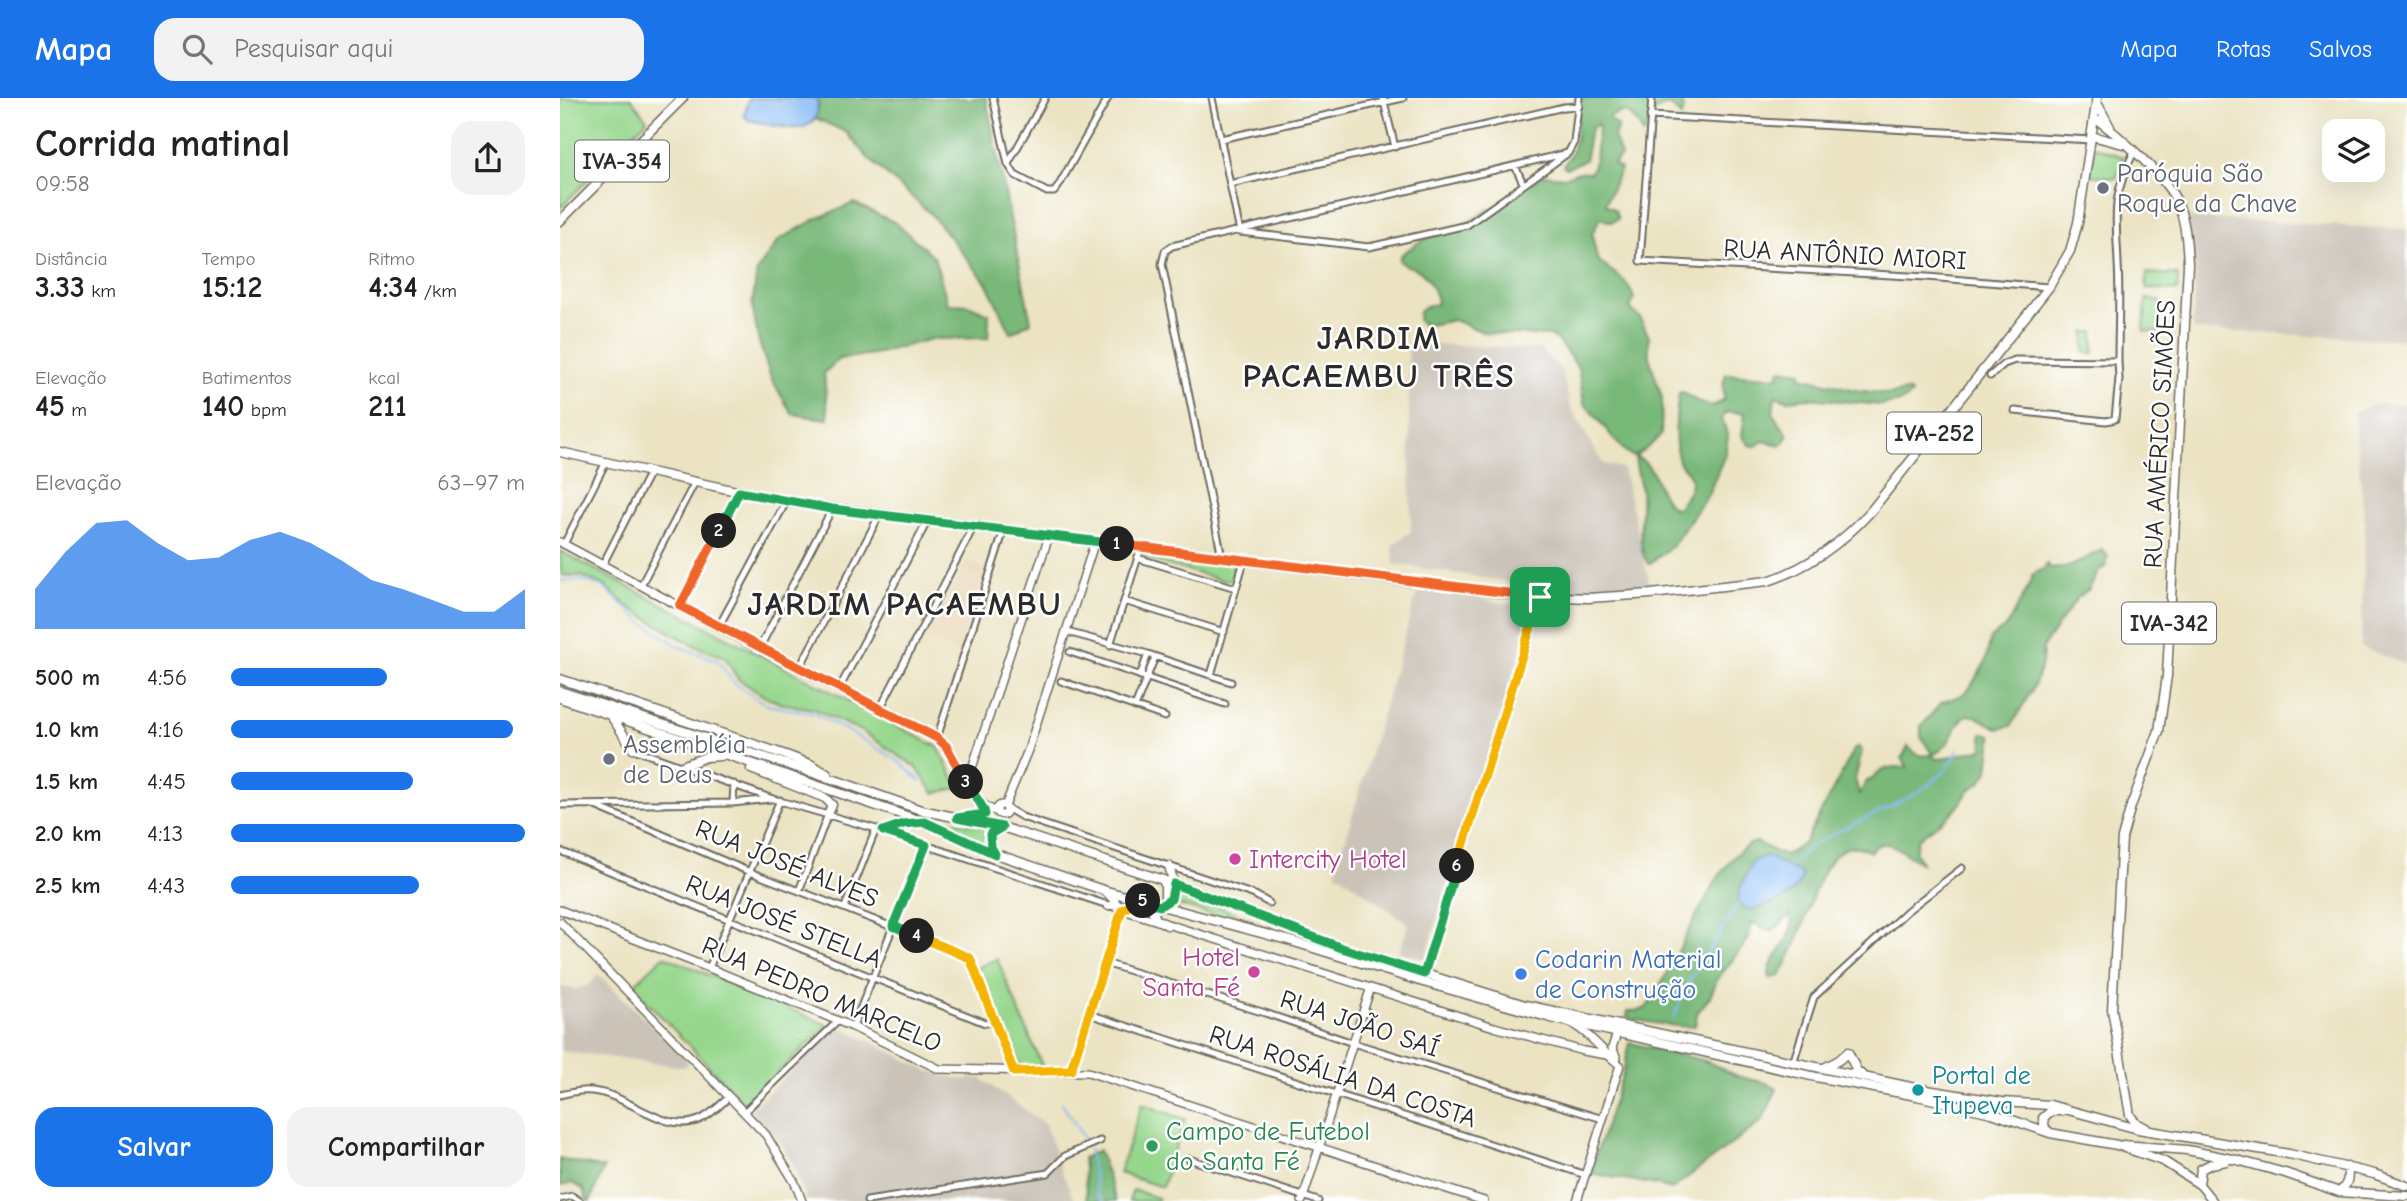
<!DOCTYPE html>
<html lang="pt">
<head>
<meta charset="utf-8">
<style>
	:root { --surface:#fff; --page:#f2f2f2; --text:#222; --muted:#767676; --accent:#1a73e8 }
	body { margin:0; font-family:"Comic Neue",sans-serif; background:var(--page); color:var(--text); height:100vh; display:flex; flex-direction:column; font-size:26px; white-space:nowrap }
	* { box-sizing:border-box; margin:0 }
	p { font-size:23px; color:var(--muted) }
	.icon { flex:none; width:38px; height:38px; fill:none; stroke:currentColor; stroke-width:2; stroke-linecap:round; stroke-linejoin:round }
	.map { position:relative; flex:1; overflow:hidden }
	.side { display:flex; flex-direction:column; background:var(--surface); width:560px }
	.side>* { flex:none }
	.fabs { position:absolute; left:1762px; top:21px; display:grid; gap:14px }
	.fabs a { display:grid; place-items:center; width:63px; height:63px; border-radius:14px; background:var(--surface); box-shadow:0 7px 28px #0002; font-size:35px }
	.pin { position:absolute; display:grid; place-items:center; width:60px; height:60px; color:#fff; margin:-30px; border-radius:14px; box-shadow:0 4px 10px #0006 }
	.km { position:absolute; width:35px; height:35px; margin:-18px; border-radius:50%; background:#222; color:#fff; font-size:19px; line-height:35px; text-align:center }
	.round { display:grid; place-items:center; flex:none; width:74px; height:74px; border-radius:21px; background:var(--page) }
	.headline { display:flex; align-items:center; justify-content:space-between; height:119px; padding:0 35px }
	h1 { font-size:38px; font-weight:700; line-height:52px }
	.metrics { display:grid; grid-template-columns:repeat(3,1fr); gap:10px; height:119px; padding:7px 35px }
	.metrics div { display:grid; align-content:center }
	.metrics b { font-size:30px; font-weight:700 }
	.metrics small { font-size:19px; font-weight:400 }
	.metrics p { font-size:19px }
	.chart { height:196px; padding:14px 35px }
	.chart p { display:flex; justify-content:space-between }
	.chart svg { width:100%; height:126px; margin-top:7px; fill:var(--accent); opacity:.7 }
	.action { display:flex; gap:14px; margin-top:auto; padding:14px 35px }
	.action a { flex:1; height:80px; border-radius:21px; background:var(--accent); color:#fff; font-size:28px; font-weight:700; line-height:80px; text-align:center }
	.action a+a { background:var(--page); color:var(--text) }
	ul { padding:0 35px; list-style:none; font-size:23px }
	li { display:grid; grid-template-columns:112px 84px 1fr; align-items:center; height:52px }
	li i { height:18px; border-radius:9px; background:var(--accent) }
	header { display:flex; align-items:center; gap:42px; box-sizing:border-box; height:98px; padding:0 35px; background:var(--accent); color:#fff }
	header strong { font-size:33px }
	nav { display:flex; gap:38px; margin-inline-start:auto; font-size:24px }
	.search { width:490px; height:63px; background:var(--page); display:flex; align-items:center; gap:18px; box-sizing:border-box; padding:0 24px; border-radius:21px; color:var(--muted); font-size:26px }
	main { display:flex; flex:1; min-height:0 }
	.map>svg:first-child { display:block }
	.built { fill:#ebd8ba }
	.industrial { fill:#cbc3b8 }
	.green { fill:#96d78d; stroke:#60815c; stroke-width:2 }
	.forest { fill:#78b878; stroke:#527252; stroke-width:2; fill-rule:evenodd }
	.water { fill:#85baf4; stroke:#587290; stroke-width:2 }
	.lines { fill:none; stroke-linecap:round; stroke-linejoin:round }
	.stream { stroke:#85baf4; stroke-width:2 }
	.street-casing { stroke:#6e6b60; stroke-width:9 }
	.secondary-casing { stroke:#6e6b60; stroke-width:10 }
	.primary-casing { stroke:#6e6b60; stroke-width:11 }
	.street { stroke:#fff; stroke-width:5 }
	.secondary { stroke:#fff; stroke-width:7 }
	.primary { stroke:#fff; stroke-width:8 }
	.split-1-casing { stroke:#fff; stroke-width:14 }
	.split-2-casing { stroke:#fff; stroke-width:14 }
	.split-3-casing { stroke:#fff; stroke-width:14 }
	.split-4-casing { stroke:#fff; stroke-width:14 }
	.split-5-casing { stroke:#fff; stroke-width:14 }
	.split-6-casing { stroke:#fff; stroke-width:14 }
	.split-7-casing { stroke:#fff; stroke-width:14 }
	.split-1 { stroke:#f0652b; stroke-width:9 }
	.split-2 { stroke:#22a559; stroke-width:9 }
	.split-3 { stroke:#f0652b; stroke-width:9 }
	.split-4 { stroke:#22a559; stroke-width:9 }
	.split-5 { stroke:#f5b400; stroke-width:9 }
	.split-6 { stroke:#22a559; stroke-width:9 }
	.split-7 { stroke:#f5b400; stroke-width:9 }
	.worship-dot { fill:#6b7280; stroke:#fff; stroke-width:2.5 }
	.hotel-dot { fill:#d1479c; stroke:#fff; stroke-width:2.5 }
	.shop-dot { fill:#3f7fe0; stroke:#fff; stroke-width:2.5 }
	.culture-dot { fill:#0f9aa8; stroke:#fff; stroke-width:2.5 }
	.leisure-dot { fill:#2e9e5b; stroke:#fff; stroke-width:2.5 }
	.labels { text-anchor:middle; stroke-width:5; stroke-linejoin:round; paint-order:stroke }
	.shield { fill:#fff; stroke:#6b6b6b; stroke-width:2 }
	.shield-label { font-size:24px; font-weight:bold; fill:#2b2b2b }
	.worship-label { font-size:26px; fill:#5b616d; stroke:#fff; text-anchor:start }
	.street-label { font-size:26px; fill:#2b2b2b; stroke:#fff }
	.hotel-label { font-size:26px; fill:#b23c85; stroke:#fff; text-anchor:start }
	.shop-label { font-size:26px; fill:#366cbe; stroke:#fff; text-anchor:start }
	.culture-label { font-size:26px; fill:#0d838f; stroke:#fff; text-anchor:start }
	.leisure-label { font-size:26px; fill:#27864d; stroke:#fff; text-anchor:start }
	.district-label { font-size:33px; font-weight:bold; letter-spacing:2px; fill:#2b2b2b; stroke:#fff }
</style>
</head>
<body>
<header>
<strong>Mapa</strong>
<div class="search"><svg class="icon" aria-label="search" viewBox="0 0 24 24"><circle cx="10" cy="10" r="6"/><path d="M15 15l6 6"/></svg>Pesquisar aqui</div>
<nav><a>Mapa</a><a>Rotas</a><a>Salvos</a></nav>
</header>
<main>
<section class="side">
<div class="headline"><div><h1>Corrida matinal</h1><p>09:58</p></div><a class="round"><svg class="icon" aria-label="share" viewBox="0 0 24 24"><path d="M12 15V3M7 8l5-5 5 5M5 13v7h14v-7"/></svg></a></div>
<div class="metrics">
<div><p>Distância</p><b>3.33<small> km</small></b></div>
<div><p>Tempo</p><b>15:12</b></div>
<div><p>Ritmo</p><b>4:34<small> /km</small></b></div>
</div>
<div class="metrics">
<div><p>Elevação</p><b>45<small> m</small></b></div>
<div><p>Batimentos</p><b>140<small> bpm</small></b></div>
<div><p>kcal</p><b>211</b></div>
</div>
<div class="chart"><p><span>Elevação</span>63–97 m</p>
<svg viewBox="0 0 160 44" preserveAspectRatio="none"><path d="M0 44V30L10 17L20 7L30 6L40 14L50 20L60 19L70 13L80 10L90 14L100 20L110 27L120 30L130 34L140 38L150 38L160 30V44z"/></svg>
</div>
<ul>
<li><b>500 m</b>4:56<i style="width:53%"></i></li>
<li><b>1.0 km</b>4:16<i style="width:96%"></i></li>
<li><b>1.5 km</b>4:45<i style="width:62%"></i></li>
<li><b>2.0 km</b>4:13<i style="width:100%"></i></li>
<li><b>2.5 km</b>4:43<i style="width:64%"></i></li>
</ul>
<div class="action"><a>Salvar</a><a>Compartilhar</a></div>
</section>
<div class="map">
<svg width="1847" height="1103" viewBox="0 0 1847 1103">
	<rect width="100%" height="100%" fill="#fff"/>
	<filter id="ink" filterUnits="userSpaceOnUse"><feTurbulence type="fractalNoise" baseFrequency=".0143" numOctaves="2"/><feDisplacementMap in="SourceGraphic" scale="14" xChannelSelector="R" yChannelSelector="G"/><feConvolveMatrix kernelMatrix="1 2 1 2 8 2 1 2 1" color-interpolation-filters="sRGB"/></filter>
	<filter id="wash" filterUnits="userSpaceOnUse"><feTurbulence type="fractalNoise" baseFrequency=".00686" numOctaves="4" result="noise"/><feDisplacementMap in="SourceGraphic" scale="28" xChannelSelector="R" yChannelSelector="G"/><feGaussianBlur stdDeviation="1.57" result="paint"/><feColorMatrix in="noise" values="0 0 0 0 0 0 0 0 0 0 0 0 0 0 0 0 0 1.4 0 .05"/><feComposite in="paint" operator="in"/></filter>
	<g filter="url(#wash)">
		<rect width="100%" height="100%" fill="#ebe3c2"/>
		<path class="built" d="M407,463L426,471L398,556L366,539Z"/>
		<path class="industrial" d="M1625,120L1847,131V242L1633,232L1635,176Z
			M848,245L981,251L1002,273L1010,308L1043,366L1063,370L1090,488L1013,494L834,466L833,446L851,434Z
			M1820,305L1847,307V567L1801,549L1805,426L1793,314Z
			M858,492L974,509L865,861L839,853L849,826L776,774Z
			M38,876L129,964L125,969L0,953V889L17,891L30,887Z
			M279,928L368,973L402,981L420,980L485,1026L500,1070L515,1103H247L236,1072L222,1047L190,1012Z"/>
		<path class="green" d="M0,0H71L87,22L0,110Z
			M1535,49L1564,59L1556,80L1528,77Z
			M1587,175L1618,177L1617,193L1586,190Z
			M1586,201L1601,203L1599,234L1584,233Z
			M1525,234H1534V255L1524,254Z
			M585,451L675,464L672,481L662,482L582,460Z
			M0,453L378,649L399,690L374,695L356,669L301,633L254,611L220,605L204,598L178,581L165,559L138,549L113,536L66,507L44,487L22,478L1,477Z
			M367,719L429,729L425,735V747Z
			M621,792L717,834L613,806L617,802Z
			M104,858L268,927L185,1006L72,888Z
			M437,861L483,970H463L458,965L418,869Z
			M582,1006L625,1021L602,1089L559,1075Z
			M573,1092L598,1100L597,1103H569Z"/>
		<path class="forest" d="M257,0H426L471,224L451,235L426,184L371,116L307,59L286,34L255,20L259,8Z
			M1018,0H1120L1124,11L1121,19L1111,8C1092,7 1091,23 1084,37C1080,29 1072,14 1062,14C1061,14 1051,18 1050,19L1051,23L1058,28L1054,39L1061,58L1053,66L1061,71L1045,106L1055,112L1058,121L1051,124L1040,120L1032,136L1037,161C1052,177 1068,178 1074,201L1070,210L1080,220L1089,239V259L1102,300L1101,336L1093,345L1075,359C1100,367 1094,400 1116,411C1123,403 1132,392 1131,381C1130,373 1121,370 1119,363C1113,346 1116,313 1119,295L1122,294C1135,301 1150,316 1164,301L1163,286L1166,276L1212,279L1220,277L1219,273L1222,271L1241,274V279L1295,292L1329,296L1348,293L1352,296L1341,304L1322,307L1248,300L1228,302L1215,298L1213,316L1228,337L1222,347L1203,343L1196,348L1189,347L1182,338L1185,315L1166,314L1162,321L1168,338L1165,356L1149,395L1112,448L1089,466C1075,452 1083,413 1081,393C1080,382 1076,371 1075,359C1061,356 1037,316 1024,306L1018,269L996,241L990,238L925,235L894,222L869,227L862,226L858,222L859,214L866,208L877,206C877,197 867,176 858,172C850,168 844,169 839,162L841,157L862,142L898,130L928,112L944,106L960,91L983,77L1005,79L1019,74L1030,75C1039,61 1034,45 1039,30L1037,26C1025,33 1029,50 1025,62L1006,70L1003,68C1021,44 1016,28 1018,0Z
			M294,105L336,125L374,159L388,206L408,207L429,216L428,240L371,241L319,255L279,261L264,275L268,321L232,316L211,280L199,244L192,208L197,173L219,142L256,121Z
			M1542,452L1548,458L1546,468L1539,473L1529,491L1518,499L1483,549L1482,566L1474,588L1451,628L1439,631L1415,618L1406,617C1392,629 1391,651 1373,656L1374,660L1380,661L1423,651L1422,636H1430L1432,639L1428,673L1421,684L1409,692L1401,705L1391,716L1358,741L1355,754L1361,765C1345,758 1325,733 1310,754C1272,730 1253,795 1245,822C1239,839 1229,862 1220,878L1210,880C1203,862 1240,842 1230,817C1218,828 1211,841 1197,826H1192L1188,842L1157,882L1150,899L1137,915L1135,928C1120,930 1082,924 1067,919L1068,913C1073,913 1080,913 1084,911C1091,907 1095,896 1099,889C1119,859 1160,751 1196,744C1221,754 1220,766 1245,744L1295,650L1299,649L1302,653L1295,681L1299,696L1307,683C1318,679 1308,684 1316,676C1325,668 1337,669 1347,669L1342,660L1348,648C1353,655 1362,661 1372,656L1361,639V628L1381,605L1402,597L1409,591L1425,565L1431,539L1446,529L1469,488L1473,476L1484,471L1487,466L1490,470C1512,473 1523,460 1542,452ZM1206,758L1242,776L1228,798L1191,812L1190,772L1193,763Z
			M1070,945L1146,963L1177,978L1206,985L1217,991L1202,1023L1112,1091C1085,1083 1058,1081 1030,1075L1062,978Z
			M539,1052L556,1103H527L523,1060Z
			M0,1061L44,1070L30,1103H27L23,1091L12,1085L0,1088Z"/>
		<path class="water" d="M189,0H257C264,46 214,27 189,22L184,18Z
			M1206,758L1242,776C1238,800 1211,806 1191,812L1178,806L1180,790L1193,763Z"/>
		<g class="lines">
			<path class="stream" d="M0,483L22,482L42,488L82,524L120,549L157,562L175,586L207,607L255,616L288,633L337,662L361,683
				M1228,769C1236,762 1243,754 1252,748C1294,719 1378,701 1398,652
				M1114,919L1128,885L1178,806
				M502,1005L526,1044
				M529,1051L537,1096L543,1103"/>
		</g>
	</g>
	<g filter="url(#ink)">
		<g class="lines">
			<defs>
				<path id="street" d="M433,0L448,66L455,77L487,94H494L498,89L548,0
					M652,0L680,134L809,149L907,127L1008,55L1014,44L1019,0
					M823,0L835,49
					M1092,0L1080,163L1367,179L1489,189
					M1090,18L1531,42
					M661,41L843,0
					M448,66L485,0
					M955,68L963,85
					M670,86L1004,9L1019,8
					M1430,278L1444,266L1455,262L1558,263C1558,230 1560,197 1558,165C1556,117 1551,99 1574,54
					M1455,313L1546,323L1555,321L1559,281L1558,263
					M4,446L46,364
					M662,459L602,166L605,153L612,148L1008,55
					M577,460L676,490
					M43,466L90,374
					M81,487L135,384
					M564,503L664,534
					M120,508L179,394
					M159,528L226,404
					M507,534L588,556L671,584
					M550,547L581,450
					M199,551L272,411
					M510,554L665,606
					M239,571L320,416
					M651,577L684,463
					M580,578L588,556
					M501,583L605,619
					M279,591L368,422
					M575,609L595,559
					M320,611L414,428
					M377,640L444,432
					M73,651L213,701L323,733L563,812
					M173,705L174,686
					M0,707L173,705L210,701
					M33,707L190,774L405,857L409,860L454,974
					M447,710L462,719L695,797L709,805
					M0,753L425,925L435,924
					M239,793L268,716
					M285,809L316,731
					M545,865L705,915L793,945L1043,1021
					M149,870L220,702
					M529,916L1026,1077
					M293,929L366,746
					M1233,965L1254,899L1347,813L1402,770
					M0,997C13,994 24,991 38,994C70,999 105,1036 139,1022C151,1017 160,1007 169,999
					M184,1014L278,923
					M629,1061L758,1103
					M0,1101L12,1098L20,1103
					M307,1103L488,1075L505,1058L540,1043"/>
				<path id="secondary" d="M0,444L199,551L377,640C404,662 401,700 437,714
					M407,685L489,438
					M437 712a5 5 0 1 1 10 0a5 5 0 1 1-10 0Z
					M445,708L468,652L535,443
					M406,719L425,716L424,708
					M544,792L563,812
					M548,808L555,806V803
					M0,812L149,870L293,929L379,971L528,974L924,1103
					M563,812L934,929L1023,953L1047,957L1054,956
					M563,812L580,802
					M0,824L206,1037L235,1085L242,1103
					M864,876L980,499
					M1014,927C1033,938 1043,955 1060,967
					M1057,935L1052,950L1057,960
					M511,972L563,812
					M1639,1086L1653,1103
					M742,1103L810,892
					M1017,1103L1060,967"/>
				<path id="primary" d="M1536,3L1550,29
					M1534,20C1557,35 1608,81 1618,106C1626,125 1627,147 1628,166L1607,578L1599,633L1571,708L1562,740L1552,911L1570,1017L1575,1024L1586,1030
					M1532,38L1563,46
					M0,123L123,0
					M0,354L226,404L953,497L1028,500L1091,496L1208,483C1250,469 1282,445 1311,413L1489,189L1510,153L1518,125L1537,0
					M0,581L226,657L252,667L267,676
					M0,593L278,683L361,712L442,729L603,782L782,850L965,907L1360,991L1442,1004L1490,1007L1578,1031L1729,1056L1814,1076L1847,1088
					M0,600L364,724L439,757L543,792L731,843L863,884L991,920L1256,979L1357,998L1432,1015L1490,1035L1557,1047L1603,1063L1639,1086
					M51,618L73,651
					M122,668L146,659L161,658
					M191,671L265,700L272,707L268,716
					M323,733L343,726L361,724
					M435,756L431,749L430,736L442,729
					M603,782L605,787V805L593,814L596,821L607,827
					M605,805C618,795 613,782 609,768
					M1262,971L1279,962L1288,954L1297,973L1302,977
					M1490,1035L1485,1030L1483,1020L1491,1013H1501
					M1563,1047L1627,1052L1677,1062L1725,1075L1779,1094L1847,1098
					M1639,1086L1641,1071L1651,1066L1666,1063
					M1779,1094C1788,1087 1789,1080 1787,1069"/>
			</defs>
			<use href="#street" class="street-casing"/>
			<use href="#secondary" class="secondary-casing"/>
			<use href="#primary" class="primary-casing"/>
			<use href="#street" class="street"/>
			<use href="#secondary" class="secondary"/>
			<use href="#primary" class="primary"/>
		</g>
	</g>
	<g class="lines" filter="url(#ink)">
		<defs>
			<path id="split-1" d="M557,446L980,499"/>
			<path id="split-2" d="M159,433L179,394L272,411L557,446"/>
			<path id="split-3" d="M159,433L120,508L377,640L386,648L406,684"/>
			<path id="split-4" d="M357,838L333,828L366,747L323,733L343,726L365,724L435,756L431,749L430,736L442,729L397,720L425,716C424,707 411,694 406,684"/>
			<path id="split-5" d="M357,838L410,860L454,974L511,972L562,812L580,802L583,803"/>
			<path id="split-6" d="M583,803L600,808L611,801L614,786L782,850L864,876L897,768"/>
			<path id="split-7" d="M897,768L980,499"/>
		</defs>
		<use href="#split-1" class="split-1-casing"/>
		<use href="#split-2" class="split-2-casing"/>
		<use href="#split-3" class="split-3-casing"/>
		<use href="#split-4" class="split-4-casing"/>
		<use href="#split-5" class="split-5-casing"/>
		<use href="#split-6" class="split-6-casing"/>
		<use href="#split-7" class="split-7-casing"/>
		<use href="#split-1" class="split-1"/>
		<use href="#split-2" class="split-2"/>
		<use href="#split-3" class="split-3"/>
		<use href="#split-4" class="split-4"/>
		<use href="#split-5" class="split-5"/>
		<use href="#split-6" class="split-6"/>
		<use href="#split-7" class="split-7"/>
	</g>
	<g class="worship-dot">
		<circle cx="1543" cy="90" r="7"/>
		<circle cx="49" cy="661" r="7"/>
	</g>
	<g class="hotel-dot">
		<circle cx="675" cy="761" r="7"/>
		<circle cx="694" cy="874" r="7"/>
	</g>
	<circle class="shop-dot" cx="961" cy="876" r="7"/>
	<circle class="culture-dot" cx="1358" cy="992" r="7"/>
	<circle class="leisure-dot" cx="592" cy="1048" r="7"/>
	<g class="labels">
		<g class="shield">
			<rect x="15" y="42.5" width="94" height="41" rx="5"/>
			<rect x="1327" y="314.5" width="94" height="41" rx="5"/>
			<rect x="1562" y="504.5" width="94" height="41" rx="5"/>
		</g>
		<g class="shield-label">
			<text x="62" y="71">IVA-354</text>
			<text x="1374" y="343">IVA-252</text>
			<text x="1609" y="533">IVA-342</text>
		</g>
		<g class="worship-label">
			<text x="1557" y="84">Paróquia São<tspan x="1557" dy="30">Roque da Chave</tspan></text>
			<text x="63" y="655">Assembléia<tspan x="63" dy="30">de Deus</tspan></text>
		</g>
		<g class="street-label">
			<text transform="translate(1285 156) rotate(3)" y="9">RUA ANTÔNIO MIORI</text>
			<text transform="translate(1599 336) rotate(-87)" y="9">RUA AMÉRICO SIMÕES</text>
			<text transform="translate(227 765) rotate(22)" y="9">RUA JOSÉ ALVES</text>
			<text transform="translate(224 823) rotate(22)" y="9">RUA JOSÉ STELLA</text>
			<text transform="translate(262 896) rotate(23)" y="9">RUA PEDRO MARCELO</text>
			<text transform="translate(800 925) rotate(18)" y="9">RUA JOÃO SAÍ</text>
			<text transform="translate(783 978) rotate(18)" y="9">RUA ROSÁLIA DA COSTA</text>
		</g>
		<g class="hotel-label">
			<text x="689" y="770">Intercity Hotel</text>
			<text x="680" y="868" text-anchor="end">Hotel<tspan x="680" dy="30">Santa Fé</tspan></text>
		</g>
		<g class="shop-label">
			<text x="975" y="870">Codarin Material<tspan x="975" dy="30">de Construção</tspan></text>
		</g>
		<g class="culture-label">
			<text x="1372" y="986">Portal de<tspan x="1372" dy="30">Itupeva</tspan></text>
		</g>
		<g class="leisure-label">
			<text x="606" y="1042">Campo de Futebol<tspan x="606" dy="30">do Santa Fé</tspan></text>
		</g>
		<g class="district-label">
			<text x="819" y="251">JARDIM<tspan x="819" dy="38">PACAEMBU TRÊS</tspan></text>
			<text x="345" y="517">JARDIM PACAEMBU</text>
		</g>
	</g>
</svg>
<div class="fabs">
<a><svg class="icon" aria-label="layers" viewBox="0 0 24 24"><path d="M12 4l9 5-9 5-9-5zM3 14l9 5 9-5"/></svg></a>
</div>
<div class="pin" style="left:980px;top:499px;background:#1e9e55"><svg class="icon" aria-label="arrive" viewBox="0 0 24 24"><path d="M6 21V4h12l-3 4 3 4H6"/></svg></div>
<b class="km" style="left:557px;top:446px">1</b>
<b class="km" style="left:159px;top:433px">2</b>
<b class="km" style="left:406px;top:684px">3</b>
<b class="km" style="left:357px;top:838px">4</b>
<b class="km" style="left:583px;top:803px">5</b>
<b class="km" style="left:897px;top:768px">6</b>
</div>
</main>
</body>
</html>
